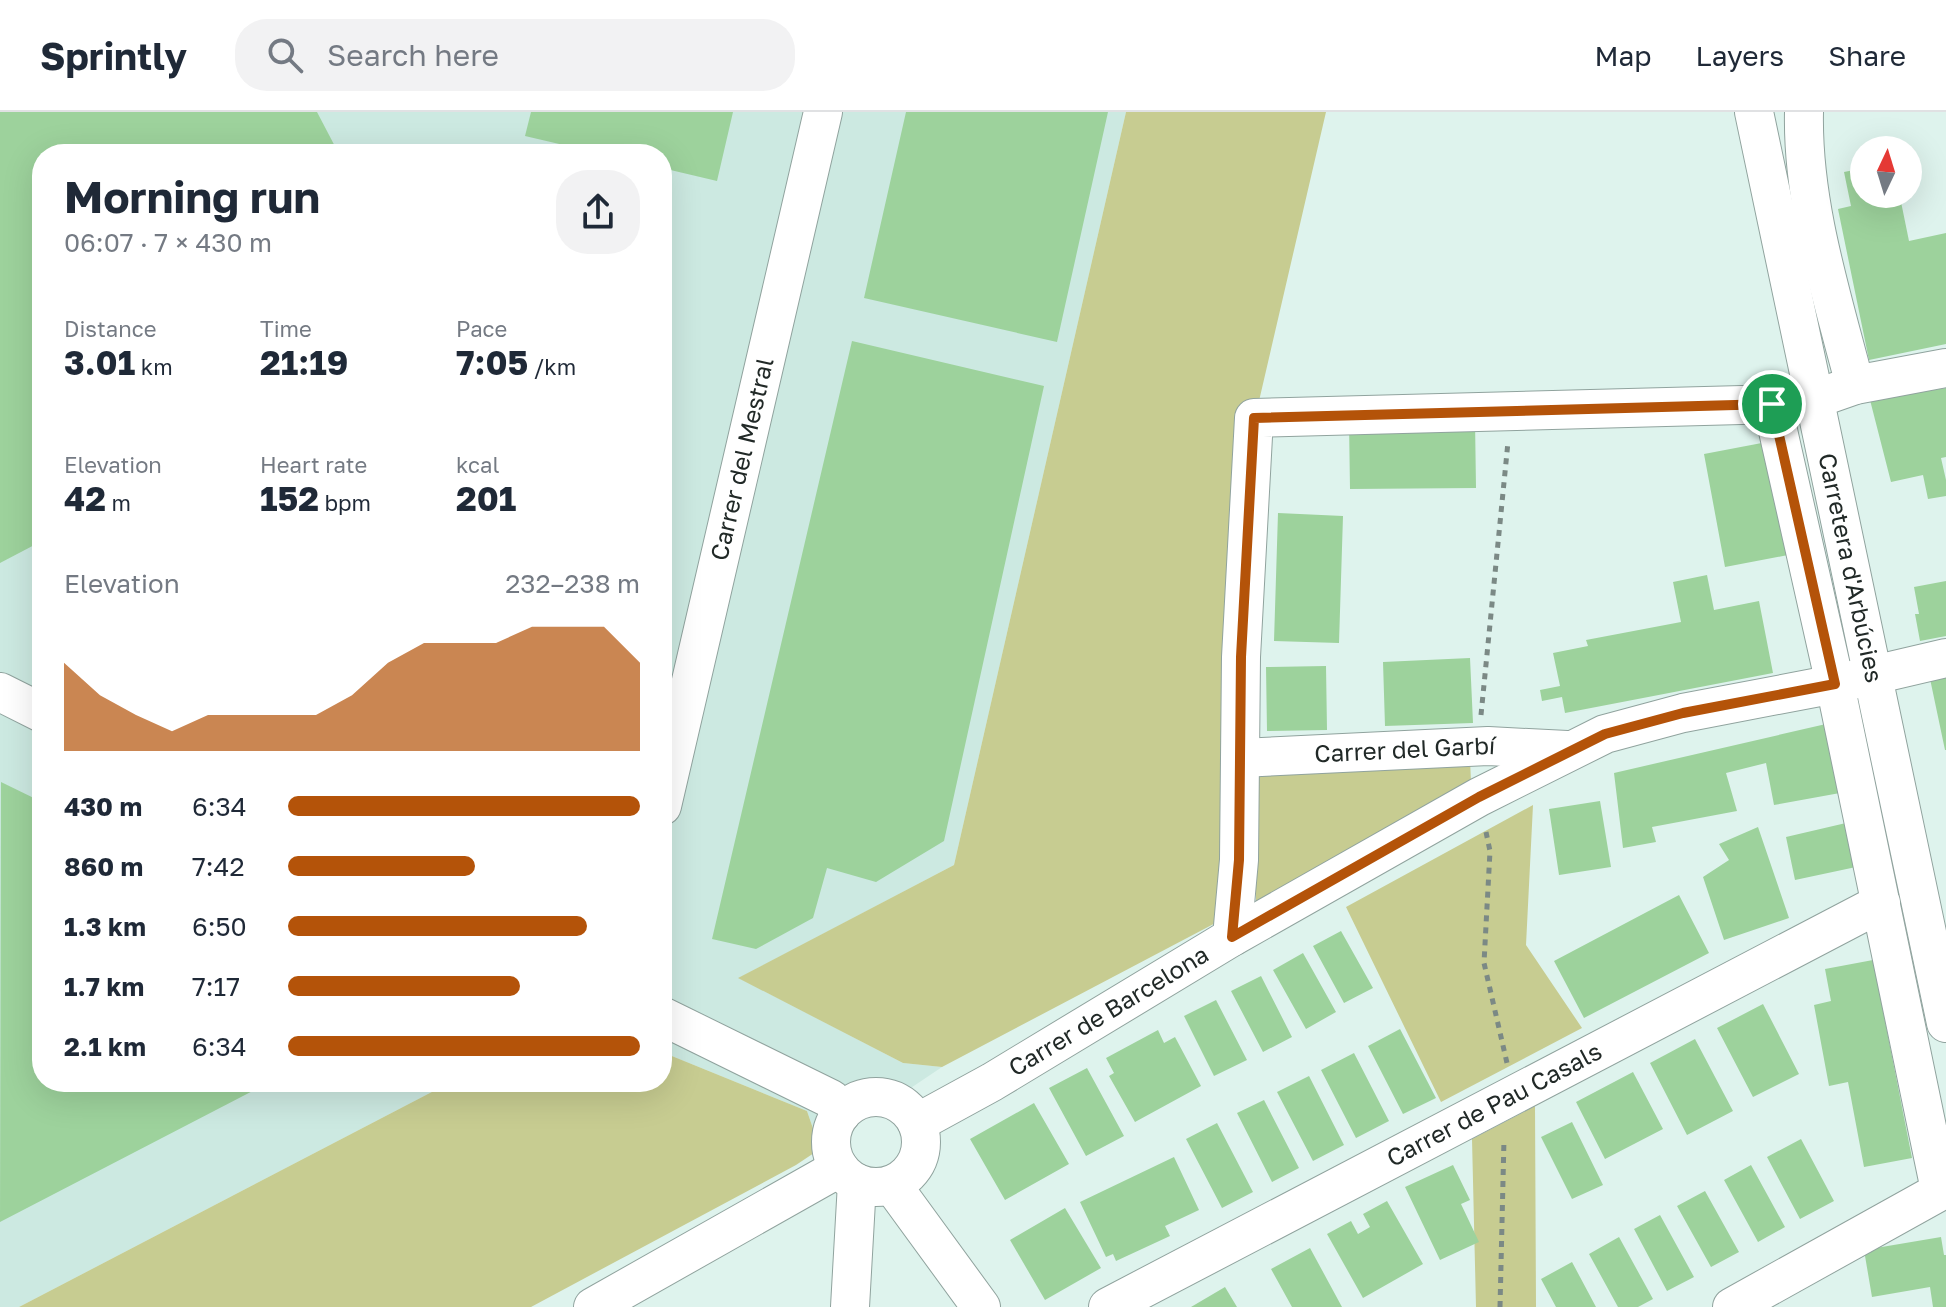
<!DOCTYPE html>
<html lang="en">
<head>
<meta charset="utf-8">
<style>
	:root { --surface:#fff; --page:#f2f2f3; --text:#1f2937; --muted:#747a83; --line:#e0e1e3; --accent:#b45309 }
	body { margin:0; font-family:"Golos Text",sans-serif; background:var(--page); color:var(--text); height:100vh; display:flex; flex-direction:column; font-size:30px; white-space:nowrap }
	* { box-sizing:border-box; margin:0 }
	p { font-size:26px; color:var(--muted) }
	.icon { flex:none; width:44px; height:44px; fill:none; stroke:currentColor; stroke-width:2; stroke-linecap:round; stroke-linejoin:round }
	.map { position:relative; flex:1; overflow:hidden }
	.details { position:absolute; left:32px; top:32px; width:640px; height:948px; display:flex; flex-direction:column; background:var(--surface); border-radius:32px; box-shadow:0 8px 32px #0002 }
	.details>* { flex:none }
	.needle { width:52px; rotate:4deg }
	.buttons { position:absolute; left:1850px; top:24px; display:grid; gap:16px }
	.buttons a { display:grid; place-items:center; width:72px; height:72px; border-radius:50%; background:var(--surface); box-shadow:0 8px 32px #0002; font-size:40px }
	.pin { position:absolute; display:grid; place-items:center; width:68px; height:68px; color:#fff; margin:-34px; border:4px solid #fff; border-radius:50%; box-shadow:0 2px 8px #0007 }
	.round { display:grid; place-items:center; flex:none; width:84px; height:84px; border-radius:32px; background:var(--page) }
	.overview { display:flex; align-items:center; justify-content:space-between; height:136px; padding:0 32px }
	h1 { font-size:44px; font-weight:700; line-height:60px }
	.metrics { display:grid; grid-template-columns:repeat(3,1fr); gap:12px; height:136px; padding:8px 32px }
	.metrics div { display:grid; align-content:center }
	.metrics b { font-size:34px; font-weight:700 }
	.metrics small { font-size:22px; font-weight:400 }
	.metrics p { font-size:22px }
	.chart { height:224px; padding:16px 32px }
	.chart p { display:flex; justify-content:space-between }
	.chart svg { width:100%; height:144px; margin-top:8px; fill:var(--accent); opacity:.7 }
	ul { padding:0 32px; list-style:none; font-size:26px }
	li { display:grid; grid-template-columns:128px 96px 1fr; align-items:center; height:60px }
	li i { height:20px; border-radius:10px; background:var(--accent) }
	header { display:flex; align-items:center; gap:48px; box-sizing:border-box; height:112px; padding:0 40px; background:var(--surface); border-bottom:2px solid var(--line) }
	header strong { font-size:38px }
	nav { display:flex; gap:44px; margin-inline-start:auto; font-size:28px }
	.search { width:560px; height:72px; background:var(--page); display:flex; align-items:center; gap:20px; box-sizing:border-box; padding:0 28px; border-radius:32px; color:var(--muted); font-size:30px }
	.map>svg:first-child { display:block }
	.built { fill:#cce9e1 }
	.green { fill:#c7cc91 }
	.building { fill:#9dd29c }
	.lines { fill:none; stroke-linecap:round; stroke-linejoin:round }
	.minor-casing { stroke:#90a39e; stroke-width:40 }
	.path { stroke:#7b8985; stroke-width:5; stroke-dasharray:6 6; stroke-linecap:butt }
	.minor { stroke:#fff; stroke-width:38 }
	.route-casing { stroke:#fff; stroke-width:16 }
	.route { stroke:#b45309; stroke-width:10 }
	.labels { text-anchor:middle; stroke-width:6; stroke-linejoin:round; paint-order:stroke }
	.street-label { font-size:24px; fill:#212927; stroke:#def3ed }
</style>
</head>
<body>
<header>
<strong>Sprintly</strong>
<div class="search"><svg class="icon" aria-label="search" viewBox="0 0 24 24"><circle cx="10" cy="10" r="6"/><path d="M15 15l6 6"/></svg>Search here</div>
<nav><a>Map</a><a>Layers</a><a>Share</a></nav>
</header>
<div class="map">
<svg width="1946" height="1195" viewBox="0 0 1946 1195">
	<rect width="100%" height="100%" fill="#def3ed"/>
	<path class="built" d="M0,0H1126L954,753L739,866L903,951L942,955L820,1037L807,999L662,940V42H42V970H451L19,1195H0Z"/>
	<path class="green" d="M1126,0H1326L1259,289L1243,291L1226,638L1225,806L942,955L903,951L738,866L954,753Z
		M1470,647L1471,670L1256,793V656Z
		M1533,693L1526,833L1582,916L1441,990L1346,795Z
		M662,940L807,999L820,1037L796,1053L531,1195H19L451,970H662Z
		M1535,994L1536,1195H1476L1472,1027Z"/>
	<path class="building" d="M0,0H317L339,42H42V429L0,451Z
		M531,0H733L717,69L662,56V42H602L525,24Z
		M906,0H1108L1057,230L864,186Z
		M1864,56V82H1876L1878,90L1900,85L1909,129L1946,121V232L1869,248L1838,97L1851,94L1844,60Z
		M852,229L1044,274L944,729L876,770L827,756L813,806L756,837L712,827Z
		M662,268L671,269L663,303H662Z
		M1946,276V345L1941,346L1946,368V384L1928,387L1923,363L1891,370L1870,288Z
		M1475,308L1476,376L1350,377L1349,310Z
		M1767,330L1788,443L1725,455L1704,342Z
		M1278,401L1343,404L1339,531L1274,529Z
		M1707,463L1714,498L1759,489L1773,561L1565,601L1562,585L1542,589L1540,578L1560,574L1553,541L1588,534L1586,528L1681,510L1673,470Z
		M1946,469V524L1920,529L1915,502H1919L1914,475Z
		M1470,546L1473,611L1385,614L1383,550Z
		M1326,554L1327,618L1267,619L1266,555Z
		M1946,559V638H1945L1929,562Z
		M1826,612L1840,681L1774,693L1766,651L1726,661L1737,699L1652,715L1656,730L1623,736L1614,661Z
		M1,670L42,690V970H270L0,1110Z
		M1600,689L1611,755L1559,763L1549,697Z
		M1846,711L1856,755L1795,768L1786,725Z
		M1758,715L1789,806L1724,828L1703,765L1729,748L1719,732Z
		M1679,783L1709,841L1584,906L1554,849Z
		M1341,819L1373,876L1344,891L1313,834Z
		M1303,841L1336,900L1306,917L1273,858Z
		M1873,848L1912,1046L1864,1055L1848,970L1829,974L1814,893L1831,889L1825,857Z
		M1261,864L1292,925L1263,940L1231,879Z
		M1216,888L1247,948L1214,964L1184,904Z
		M1763,892L1799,962L1753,985L1717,916Z
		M1400,917L1436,986L1403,1002L1368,934Z
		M1158,918L1164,931L1175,925L1201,974L1135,1010L1109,964L1114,961L1106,946Z
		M1695,927L1733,999L1687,1023L1650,951Z
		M1354,941L1389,1009L1356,1026L1321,958Z
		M1087,956L1124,1024L1086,1044L1049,976Z
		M1633,960L1663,1017L1605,1047L1576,990Z
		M1309,964L1344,1033L1313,1049L1277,980Z
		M1264,988L1299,1056L1272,1070L1237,1001Z
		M1034,991L1069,1052L1005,1088L970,1027Z
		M1572,1010L1603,1073L1572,1087L1541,1025Z
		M1217,1011L1253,1080L1222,1096L1186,1027Z
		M1801,1027L1834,1089L1800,1107L1767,1045Z
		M1174,1045L1199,1098L1165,1114L1170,1124L1116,1149L1113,1142L1106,1145L1080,1090Z
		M1453,1053L1470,1088L1461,1092L1479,1130L1440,1148L1405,1075Z
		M1751,1053L1785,1115L1758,1130L1724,1068Z
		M1705,1079L1739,1140L1711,1155L1677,1094Z
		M1387,1089L1423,1152L1363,1186L1327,1122L1351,1109L1358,1122L1370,1115L1363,1102Z
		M1065,1096L1101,1156L1045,1188L1010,1128Z
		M1660,1103L1694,1165L1667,1179L1634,1117Z
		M1619,1125L1653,1187L1638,1195H1618L1589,1142Z
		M1941,1125L1944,1143H1946V1195H1933L1930,1175L1872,1185L1864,1138Z
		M1310,1136L1342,1195H1292L1271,1157Z
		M1572,1150L1596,1195H1556L1541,1167Z
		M1225,1175L1237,1195H1191Z"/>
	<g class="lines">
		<defs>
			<g id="minor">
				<path id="s1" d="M1754,0L1946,911"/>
				<path d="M1804,0C1802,92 1832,184 1855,273"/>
				<path d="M1772,292L1835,572L1940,1078"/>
				<path d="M0,580L42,601"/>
				<path id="s2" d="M1241,646L1488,634L1567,638"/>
				<path id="s3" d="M662,694L823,0"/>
				<path d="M1232,825L1239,748L1241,545L1254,306L1784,292L1815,287L1855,273L1946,256"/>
				<path d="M662,904L831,987L841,1002"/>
				<circle cx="876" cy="1030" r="45"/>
				<path id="s4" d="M917,1011L992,970L1232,825L1479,685L1605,622L1683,601L1835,572L1946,546"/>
				<path d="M892,1073L981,1195"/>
				<path d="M593,1195L839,1056"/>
				<path d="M850,1195L857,1071"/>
				<path id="s5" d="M1108,1195L1881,791"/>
				<path d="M1732,1195L1946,1076"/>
			</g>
		</defs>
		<use href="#minor" class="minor-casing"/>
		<path class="path" d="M1481,603L1508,330
			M1486,720L1490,739L1484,851L1507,951
			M1500,1195L1504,1027"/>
		<use href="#minor" class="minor"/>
	</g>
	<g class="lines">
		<defs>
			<path id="route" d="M1772,292L1835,572L1683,601L1605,622L1479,685L1232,825L1239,748L1241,545L1254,306Z"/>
		</defs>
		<use href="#route" class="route-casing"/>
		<use href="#route" class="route"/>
	</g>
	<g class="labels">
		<g class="street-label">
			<text dy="8" stroke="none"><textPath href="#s3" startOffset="356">Carrer del Mestral</textPath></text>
			<text dy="8" stroke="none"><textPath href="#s1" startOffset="466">Carretera d'Arbúcies</textPath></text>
			<text dy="8" stroke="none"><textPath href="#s2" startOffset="164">Carrer del Garbí</textPath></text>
			<text dy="8" stroke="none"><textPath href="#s4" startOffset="222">Carrer de Barcelona</textPath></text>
			<text dy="8" stroke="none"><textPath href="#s5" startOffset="436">Carrer de Pau Casals</textPath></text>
		</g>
	</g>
</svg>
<div class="buttons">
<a><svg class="needle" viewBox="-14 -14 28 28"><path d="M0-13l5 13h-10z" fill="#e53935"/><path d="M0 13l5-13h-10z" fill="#747a83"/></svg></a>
</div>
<div class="pin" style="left:1772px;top:292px;background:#1e9e55"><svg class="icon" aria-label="arrive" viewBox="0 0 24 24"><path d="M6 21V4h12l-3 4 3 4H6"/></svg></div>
<section class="details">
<div class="overview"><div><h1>Morning run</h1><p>06:07 · 7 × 430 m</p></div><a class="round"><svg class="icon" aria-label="share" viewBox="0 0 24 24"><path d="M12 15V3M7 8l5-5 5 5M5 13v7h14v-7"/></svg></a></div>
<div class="metrics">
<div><p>Distance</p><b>3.01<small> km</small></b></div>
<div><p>Time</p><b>21:19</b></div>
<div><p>Pace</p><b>7:05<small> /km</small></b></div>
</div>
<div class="metrics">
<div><p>Elevation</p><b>42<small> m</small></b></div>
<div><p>Heart rate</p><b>152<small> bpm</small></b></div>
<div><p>kcal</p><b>201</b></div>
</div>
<div class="chart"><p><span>Elevation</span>232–238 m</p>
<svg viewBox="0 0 160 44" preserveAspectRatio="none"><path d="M0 44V17L10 27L20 33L30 38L40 33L50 33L60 33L70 33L80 27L90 17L100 11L110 11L120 11L130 6L140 6L150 6L160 17V44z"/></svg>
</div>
<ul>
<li><b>430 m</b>6:34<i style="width:100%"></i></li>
<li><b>860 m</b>7:42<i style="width:53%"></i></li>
<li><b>1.3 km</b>6:50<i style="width:85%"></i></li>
<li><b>1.7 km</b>7:17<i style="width:66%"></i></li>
<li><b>2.1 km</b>6:34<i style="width:100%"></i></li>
</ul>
</section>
</div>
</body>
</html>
